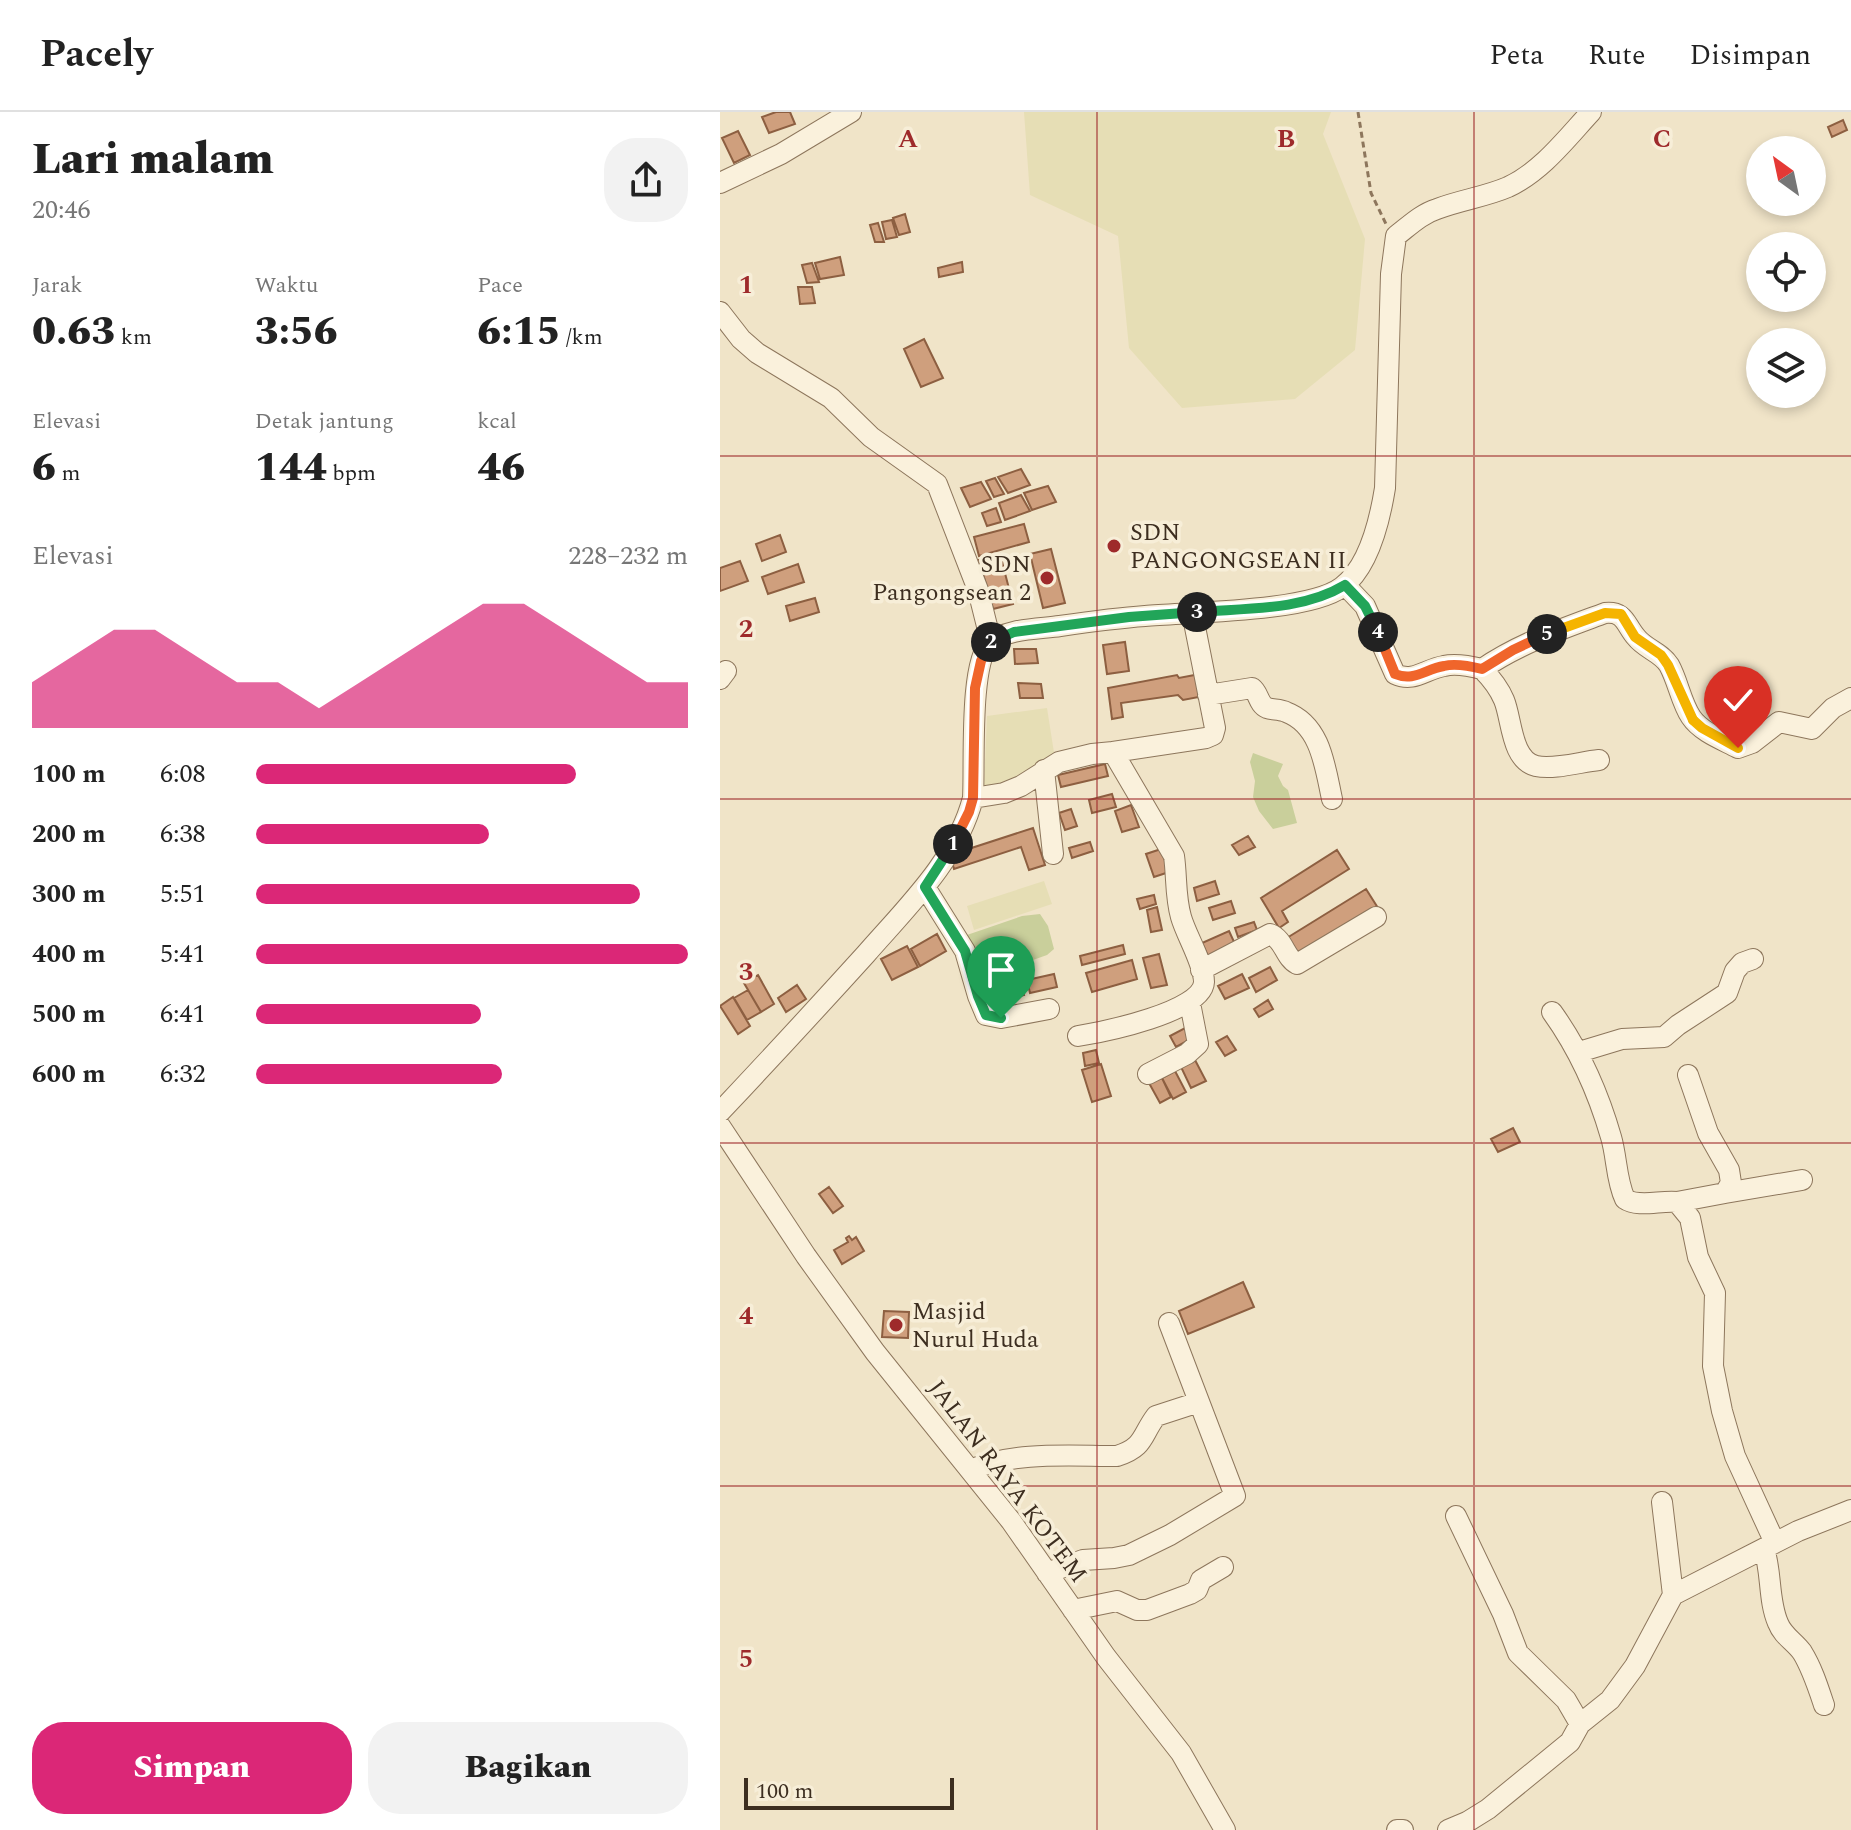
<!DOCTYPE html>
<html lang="id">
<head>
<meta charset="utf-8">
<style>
	:root { --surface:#fff; --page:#f2f2f2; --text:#222; --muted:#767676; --line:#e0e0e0; --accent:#db2777 }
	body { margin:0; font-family:Spectral,serif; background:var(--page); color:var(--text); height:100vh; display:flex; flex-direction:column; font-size:30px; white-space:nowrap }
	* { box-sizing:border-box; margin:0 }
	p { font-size:26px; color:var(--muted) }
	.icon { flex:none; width:44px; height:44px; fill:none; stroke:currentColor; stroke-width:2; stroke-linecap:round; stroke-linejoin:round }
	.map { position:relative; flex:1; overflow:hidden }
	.side { display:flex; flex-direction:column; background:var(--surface); width:720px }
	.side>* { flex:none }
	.needle { width:52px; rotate:327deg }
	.fabs { position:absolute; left:1026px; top:24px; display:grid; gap:16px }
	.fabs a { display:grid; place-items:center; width:80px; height:80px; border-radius:50%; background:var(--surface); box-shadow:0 4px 12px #0003; font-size:40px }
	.scale { position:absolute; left:24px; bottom:20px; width:210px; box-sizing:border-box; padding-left:8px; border:4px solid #3d2e20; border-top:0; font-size:22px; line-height:28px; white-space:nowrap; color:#3d2e20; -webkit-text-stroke:6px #f7eed8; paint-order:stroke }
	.pin { position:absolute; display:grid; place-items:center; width:68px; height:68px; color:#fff; margin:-82px -34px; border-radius:50% 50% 50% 0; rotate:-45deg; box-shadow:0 0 8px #0007 }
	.pin .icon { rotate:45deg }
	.km { position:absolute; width:40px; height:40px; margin:-20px; border-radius:50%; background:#222; color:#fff; font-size:22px; line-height:40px; text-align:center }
	.round { display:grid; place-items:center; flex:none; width:84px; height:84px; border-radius:32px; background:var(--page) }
	.headline { display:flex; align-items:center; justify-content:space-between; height:136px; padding:0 32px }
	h1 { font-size:44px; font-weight:800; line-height:60px }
	.stats { display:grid; grid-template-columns:repeat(3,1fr); gap:12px; height:136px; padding:8px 32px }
	.stats div { display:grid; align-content:center }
	.stats b { font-size:40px; font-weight:800 }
	.stats small { font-size:22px; font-weight:400 }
	.stats p { font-size:22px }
	.chart { height:224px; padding:16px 32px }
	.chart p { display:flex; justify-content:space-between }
	.chart svg { width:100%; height:144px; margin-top:8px; fill:var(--accent); opacity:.7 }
	.cta { display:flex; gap:16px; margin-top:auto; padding:16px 32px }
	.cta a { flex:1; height:92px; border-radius:32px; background:var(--accent); color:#fff; font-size:32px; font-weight:800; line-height:92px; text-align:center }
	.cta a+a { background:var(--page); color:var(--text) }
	ul { padding:0 32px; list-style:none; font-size:26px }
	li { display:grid; grid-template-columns:128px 96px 1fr; align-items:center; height:60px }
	li i { height:20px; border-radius:10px; background:var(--accent) }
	header { display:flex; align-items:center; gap:48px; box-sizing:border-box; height:112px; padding:0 40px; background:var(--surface); border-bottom:2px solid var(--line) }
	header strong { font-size:38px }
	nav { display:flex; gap:44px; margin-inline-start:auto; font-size:28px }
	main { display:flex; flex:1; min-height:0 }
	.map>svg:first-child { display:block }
	.farmland { fill:#e6deb5 }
	.green { fill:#c9cf9b }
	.building { fill:#cf9f7d; stroke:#8d5f41; stroke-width:2 }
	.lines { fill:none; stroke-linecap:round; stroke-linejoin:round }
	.minor-casing { stroke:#8d765c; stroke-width:22 }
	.path { stroke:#8d765c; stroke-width:3; stroke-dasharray:6 4; stroke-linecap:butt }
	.minor { stroke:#faf1dc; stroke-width:20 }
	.split-1-casing { stroke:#fff; stroke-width:16 }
	.split-2-casing { stroke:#fff; stroke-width:16 }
	.split-3-casing { stroke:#fff; stroke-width:16 }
	.split-4-casing { stroke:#fff; stroke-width:16 }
	.split-5-casing { stroke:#fff; stroke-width:16 }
	.split-6-casing { stroke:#fff; stroke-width:16 }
	.split-7-casing { stroke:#fff; stroke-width:16 }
	.split-1 { stroke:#22a559; stroke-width:10 }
	.split-2 { stroke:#f0652b; stroke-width:10 }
	.split-3 { stroke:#22a559; stroke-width:10 }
	.split-4 { stroke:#22a559; stroke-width:10 }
	.split-5 { stroke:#f0652b; stroke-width:10 }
	.split-6 { stroke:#f5b400; stroke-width:10 }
	.split-7 { stroke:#f5b400; stroke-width:10 }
	.grid { fill:none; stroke:#9e2a2b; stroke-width:2; stroke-opacity:0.55 }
	.poi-dot { fill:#9e2a2b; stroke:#f7eed8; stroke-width:3 }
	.labels { text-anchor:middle; stroke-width:7; stroke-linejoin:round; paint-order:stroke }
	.poi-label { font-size:24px; fill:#3d2e20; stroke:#f7eed8; text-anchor:start }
	.street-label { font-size:24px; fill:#3d2e20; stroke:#f7eed8 }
	.grid-label { font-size:26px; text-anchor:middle; font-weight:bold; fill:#9e2a2b; stroke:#f7eed8; stroke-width:7; stroke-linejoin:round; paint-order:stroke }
</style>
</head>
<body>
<header>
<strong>Pacely</strong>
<nav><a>Peta</a><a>Rute</a><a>Disimpan</a></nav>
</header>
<main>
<section class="side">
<div class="headline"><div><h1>Lari malam</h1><p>20:46</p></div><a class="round"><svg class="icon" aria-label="share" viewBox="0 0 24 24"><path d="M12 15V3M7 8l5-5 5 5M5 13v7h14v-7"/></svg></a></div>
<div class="stats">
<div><p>Jarak</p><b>0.63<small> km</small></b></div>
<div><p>Waktu</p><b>3:56</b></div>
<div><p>Pace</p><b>6:15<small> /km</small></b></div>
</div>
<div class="stats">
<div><p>Elevasi</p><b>6<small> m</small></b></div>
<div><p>Detak jantung</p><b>144<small> bpm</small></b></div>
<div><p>kcal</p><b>46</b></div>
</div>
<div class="chart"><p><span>Elevasi</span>228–232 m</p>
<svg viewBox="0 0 160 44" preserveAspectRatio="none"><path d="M0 44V30L10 22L20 14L30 14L40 22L50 30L60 30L70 38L80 30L90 22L100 14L110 6L120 6L130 14L140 22L150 30L160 30V44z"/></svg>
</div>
<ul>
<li><b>100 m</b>6:08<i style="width:74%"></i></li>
<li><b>200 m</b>6:38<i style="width:54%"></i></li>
<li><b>300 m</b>5:51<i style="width:89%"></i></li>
<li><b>400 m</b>5:41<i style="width:100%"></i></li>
<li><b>500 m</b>6:41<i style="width:52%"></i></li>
<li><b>600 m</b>6:32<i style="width:57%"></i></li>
</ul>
<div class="cta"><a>Simpan</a><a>Bagikan</a></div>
</section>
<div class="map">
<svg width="1131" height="1718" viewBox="0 0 1131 1718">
	<rect width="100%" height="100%" fill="#f0e4c8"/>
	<path class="farmland" d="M304,0H611L603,22L645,127L635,238L575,287L462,296L409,236L398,124L310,83Z
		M327,596L335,647L296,672L264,676L267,604Z
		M324,769L332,792L254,818L247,794Z"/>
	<path class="green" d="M533,641L563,652L558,664L563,674L568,678L577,711L553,717L539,699L533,685L535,669L530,650Z
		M320,802L328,814L334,837L327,843L259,867L244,824L302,804Z"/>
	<path class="building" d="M56,0H70L75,12L49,21L42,5Z
		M1123,8L1127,18L1112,25L1108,15Z
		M18,19L30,43L14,51L2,26Z
		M185,102L190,120L179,123L173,106Z
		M172,108L177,125L166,127L162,110Z
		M158,111L164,130H155L150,113Z
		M120,145L124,163L100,167L95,151Z
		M242,150L243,160L219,165L218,156Z
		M92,151L99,170L87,171L82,153Z
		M78,175H92L95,191L80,192Z
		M204,227L223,266L201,275L184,237Z
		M301,357L310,373L288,381L278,365Z
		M275,366L284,382L274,385L266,369Z
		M261,370L271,387L250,395L241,376Z
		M328,374L336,390L312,398L304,381Z
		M301,383L310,399L285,408L279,391Z
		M276,396L281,410L267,414L262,401Z
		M304,412L309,430L259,444L254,425Z
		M60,423L66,440L42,449L36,432Z
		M331,437L345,491L323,496L310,442Z
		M280,442L293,492L273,497L259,448Z
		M20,449L28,469L0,479V456Z
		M78,452L84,470L48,482L42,465Z
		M95,486L99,500L70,509L66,494Z
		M405,530L409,559L387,562L383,533Z
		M294,537H316L318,551L295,552Z
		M480,562L484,584L463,588L458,583L401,591L403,605L392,607L388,576L457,563L459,566Z
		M298,571L321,572L323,586H300Z
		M385,652L388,664L341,675L338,663Z
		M392,682L396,695L372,701L369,688Z
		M411,693L419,715L402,720L395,699Z
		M351,697L357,714L345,718L339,701Z
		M313,716L325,753L309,758L301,735L234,757L230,743Z
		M528,724L535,735L519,743L512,733Z
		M370,730L373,739L352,746L349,736Z
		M441,737L449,760L434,765L426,742Z
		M617,738L629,757L562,799L568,810L559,816L541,786Z
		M495,769L499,782L477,789L474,776Z
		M646,777L658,796L576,852L562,829Z
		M434,783L436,792L420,797L417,787Z
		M511,789L515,801L493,808L489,796Z
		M437,795L442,818L431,820L427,798Z
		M534,810L537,818L518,825L515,816Z
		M509,819L515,832L488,844L482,831Z
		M217,822L226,839L200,854L191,837Z
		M403,833L405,842L362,853L360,844Z
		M187,834L198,855L172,868L161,847Z
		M439,842L447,873L431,876L423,846Z
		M412,848L417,867L372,880L366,861Z
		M550,855L557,868L536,880L529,866Z
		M334,862L337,875L310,881L307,868Z
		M522,862L529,876L505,887L498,874Z
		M38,863L54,892L41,900L24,871Z
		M300,868L304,883L277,890L273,875Z
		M77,873L86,887L66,900L58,886Z
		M28,878L41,900L27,908L14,886Z
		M13,885L30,914L18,922L0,894Z
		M548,888L553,897L539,905L534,897Z
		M465,916L471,927L456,935L450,924Z
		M507,924L516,938L505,944L496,930Z
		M376,938L379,951L365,954L363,941Z
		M475,948L486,969L471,976L461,955Z
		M381,952L391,984L372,990L362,958Z
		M455,959L466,980L453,987L442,966Z
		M442,966L451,985L440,991L429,971Z
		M793,1016L800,1030L778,1040L771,1027Z
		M109,1075L123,1094L113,1101L99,1082Z
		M129,1124L132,1128L136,1125L144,1139L122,1152L114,1138L128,1130L126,1126Z
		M523,1170L534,1195L468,1222L459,1199Z
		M164,1199L189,1200L188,1226L162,1225Z"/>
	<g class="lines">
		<defs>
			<path id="minor" d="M0,71L61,42L131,0
				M0,200L21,227L37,241L111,286L151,325L217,372L258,478L271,530
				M625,473L645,494L675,562C694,571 705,557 724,554C736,551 750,554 762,557C771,566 779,576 784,588C792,607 791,648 816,654C834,658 860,650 879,648
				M762,557C800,531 842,517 885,501C905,499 905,512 916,525C925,537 941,540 949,553C958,569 961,590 971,605C981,620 1003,628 1018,636L1032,631L1059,610L1092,617L1113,596L1131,586
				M0,567L6,559
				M488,583L532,576C539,581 538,592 547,596C553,598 560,597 566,600C601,613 605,655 612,687
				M393,640L486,626L493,623L495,616L472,500
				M324,658L333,742
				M253,686L284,681L301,674L339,650L372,642L393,640L454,744C457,765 455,784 461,805C466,823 484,852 484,870C483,900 383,920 358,924
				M205,775L245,839L258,884L266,903L281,906L329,897
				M481,858L550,822C564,827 565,846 577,852L656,805
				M832,900C860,939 878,980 891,1025C897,1045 896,1068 905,1087C918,1096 941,1088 957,1090L970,1106L978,1145L995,1181L993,1254L1002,1299L1015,1344L1055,1431
				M859,940L902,927L944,925L958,913L1007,881L1015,859L1022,851L1033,847
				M428,962L467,942L478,932L470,891
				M0,1000C49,948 98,895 146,842C186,796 237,748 253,686C255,654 249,551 270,531C286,516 320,517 340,514C368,510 397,506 425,504C470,500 589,500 622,475C649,455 660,407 665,376L671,162L676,124C689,114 701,102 717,97C740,88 765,85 788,75C822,59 846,27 871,0
				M0,1014L86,1144L155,1240L291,1409L386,1545L461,1641L505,1718
				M1005,1081L1082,1068
				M957,1090L1005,1081L1011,1071L1009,1058L988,1021L968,963
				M250,1358C295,1339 349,1344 397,1344C425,1335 421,1324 436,1304L479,1290
				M942,1390L953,1483
				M736,1404L783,1502L798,1541L846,1588L860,1612
				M1044,1437C1052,1461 1048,1488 1058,1511C1063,1524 1074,1529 1082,1540C1092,1556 1098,1575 1104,1593
				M327,1461L363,1448L394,1446L409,1443L450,1423L515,1384L449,1211
				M353,1498L397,1489L417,1498H427L470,1482L477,1478L481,1468L503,1455
				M677,1718H683
				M728,1718L747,1710L768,1697L850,1630L860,1612L890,1588L915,1554L953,1483L1078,1419L1131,1398"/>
		</defs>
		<use href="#minor" class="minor-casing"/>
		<path class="path" d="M638,0L651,81L666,112"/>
		<use href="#minor" class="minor"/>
	</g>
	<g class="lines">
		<defs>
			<path id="split-1" d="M233,732L205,775L245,839L258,884L266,903L281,906"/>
			<path id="split-2" d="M233,732L249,700L253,686L255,576L261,549L271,530"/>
			<path id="split-3" d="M271,530L294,520L409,505L477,500"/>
			<path id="split-4" d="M477,500C526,496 582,499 625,473L645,494L658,520"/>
			<path id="split-5" d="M658,520L675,562C694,570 705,557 724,554C736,551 750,554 762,557L793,538L827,522"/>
			<path id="split-6" d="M827,522L885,501L901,502L915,525L941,543L948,553L973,608"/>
			<path id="split-7" d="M973,608L982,616L1018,636"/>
		</defs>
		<use href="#split-1" class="split-1-casing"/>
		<use href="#split-2" class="split-2-casing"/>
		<use href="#split-3" class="split-3-casing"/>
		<use href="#split-4" class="split-4-casing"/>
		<use href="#split-5" class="split-5-casing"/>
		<use href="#split-6" class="split-6-casing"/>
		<use href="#split-7" class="split-7-casing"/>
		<use href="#split-1" class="split-1"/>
		<use href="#split-2" class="split-2"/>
		<use href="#split-3" class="split-3"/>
		<use href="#split-4" class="split-4"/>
		<use href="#split-5" class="split-5"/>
		<use href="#split-6" class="split-6"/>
		<use href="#split-7" class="split-7"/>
	</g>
	<path class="grid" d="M377,0V1718M754,0V1718M0,344H1131M0,687H1131M0,1031H1131M0,1374H1131"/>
	<g class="poi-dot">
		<circle cx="394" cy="434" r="8"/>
		<circle cx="327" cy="466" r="8"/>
		<circle cx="176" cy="1213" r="8"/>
	</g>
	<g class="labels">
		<g class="poi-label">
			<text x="410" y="428">SDN<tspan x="410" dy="28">PANGONGSEAN II</tspan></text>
			<text x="311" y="460" text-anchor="end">SDN<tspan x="311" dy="28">Pangongsean 2</tspan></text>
			<text x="192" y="1207">Masjid<tspan x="192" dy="28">Nurul Huda</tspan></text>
		</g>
		<g class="street-label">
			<text transform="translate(288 1369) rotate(53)" y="8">JALAN RAYA KOTEM</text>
		</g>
	</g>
	<g class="grid-label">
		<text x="188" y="35">A</text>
		<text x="566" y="35">B</text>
		<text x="942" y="35">C</text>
		<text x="26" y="181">1</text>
		<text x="26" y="525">2</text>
		<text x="26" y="868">3</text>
		<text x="26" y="1212">4</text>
		<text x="26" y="1555">5</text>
	</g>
</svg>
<div class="fabs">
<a><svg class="needle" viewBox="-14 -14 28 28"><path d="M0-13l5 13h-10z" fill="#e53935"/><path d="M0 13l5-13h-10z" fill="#767676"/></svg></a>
<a><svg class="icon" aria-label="locate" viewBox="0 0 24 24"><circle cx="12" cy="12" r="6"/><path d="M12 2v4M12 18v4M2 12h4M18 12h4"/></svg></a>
<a><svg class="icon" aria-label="layers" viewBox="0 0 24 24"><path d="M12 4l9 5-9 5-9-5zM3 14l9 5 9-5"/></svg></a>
</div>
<div class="scale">100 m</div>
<div class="pin" style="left:281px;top:906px;background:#1e9e55"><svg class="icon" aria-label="arrive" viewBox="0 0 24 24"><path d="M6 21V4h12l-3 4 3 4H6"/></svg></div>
<div class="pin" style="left:1018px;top:636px;background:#d93025"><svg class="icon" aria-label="check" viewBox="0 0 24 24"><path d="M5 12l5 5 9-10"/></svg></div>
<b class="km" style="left:233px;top:732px">1</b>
<b class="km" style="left:271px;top:530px">2</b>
<b class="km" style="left:477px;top:500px">3</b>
<b class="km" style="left:658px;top:520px">4</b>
<b class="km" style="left:827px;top:522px">5</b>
</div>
</main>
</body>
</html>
